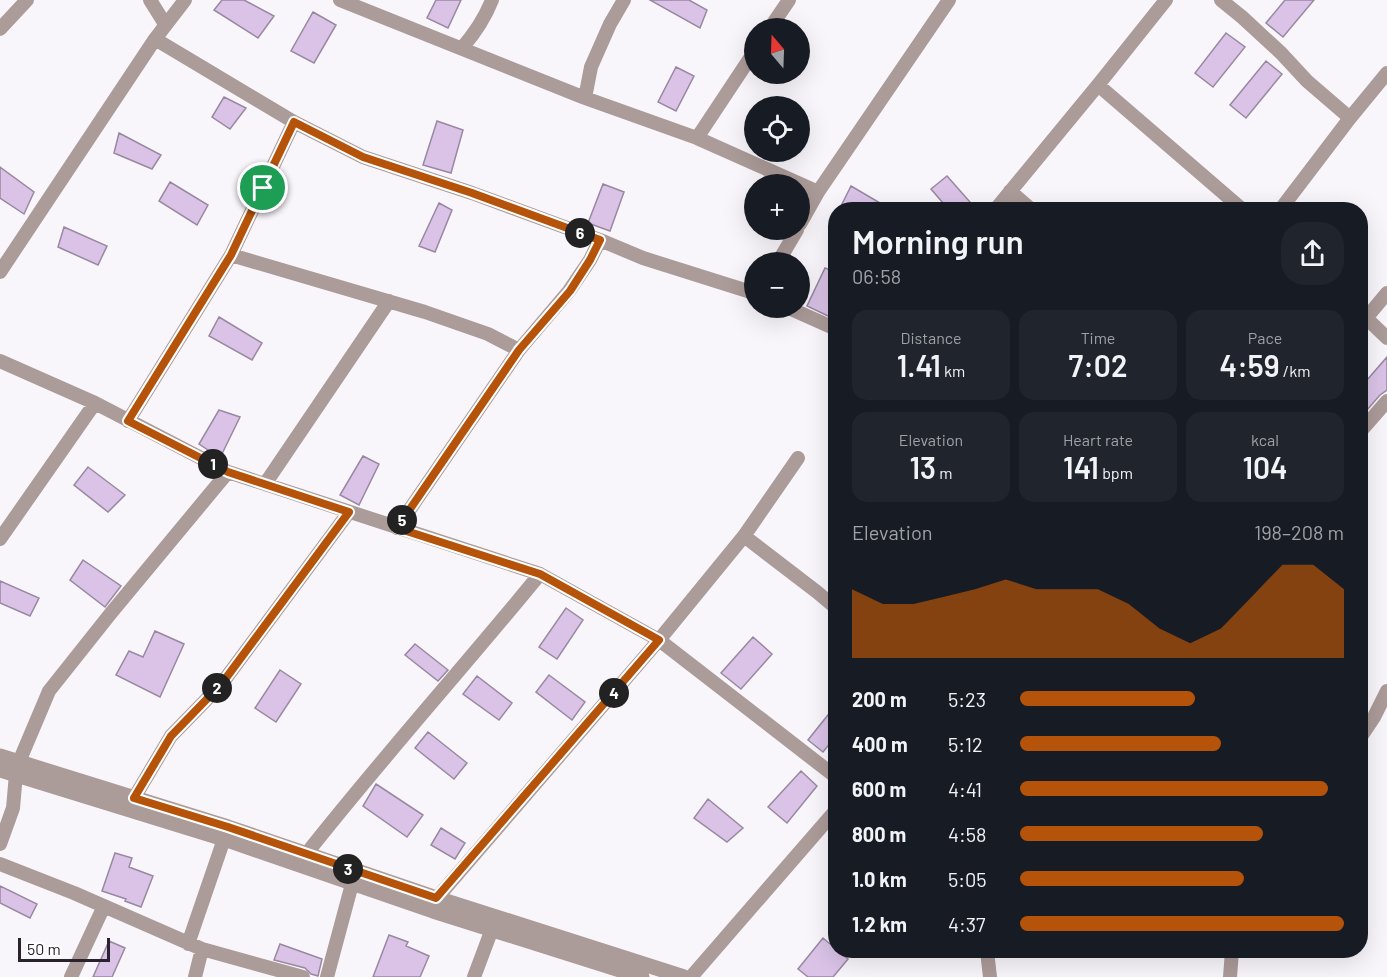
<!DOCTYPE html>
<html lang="en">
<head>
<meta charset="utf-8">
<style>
	:root { --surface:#171b24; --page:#20242c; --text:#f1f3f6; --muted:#9ea1a6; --accent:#b45309 }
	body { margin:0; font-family:Barlow,sans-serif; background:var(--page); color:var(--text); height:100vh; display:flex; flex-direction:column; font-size:22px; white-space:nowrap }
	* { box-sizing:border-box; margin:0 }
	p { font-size:20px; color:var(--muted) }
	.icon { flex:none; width:33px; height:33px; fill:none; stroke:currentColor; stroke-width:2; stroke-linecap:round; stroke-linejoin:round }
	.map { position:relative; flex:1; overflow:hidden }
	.side { position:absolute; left:828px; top:202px; width:540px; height:756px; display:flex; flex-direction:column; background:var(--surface); border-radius:24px; box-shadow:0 6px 24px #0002 }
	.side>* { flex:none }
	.needle { width:39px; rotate:341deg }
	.fabs { position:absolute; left:744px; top:18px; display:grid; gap:12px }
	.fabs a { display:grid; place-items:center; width:66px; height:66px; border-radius:50%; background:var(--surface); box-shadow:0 6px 24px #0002; font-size:30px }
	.scale { position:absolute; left:18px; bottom:15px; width:92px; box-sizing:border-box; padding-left:6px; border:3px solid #2a232e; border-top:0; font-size:16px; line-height:21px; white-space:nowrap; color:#2a232e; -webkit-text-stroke:4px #fff; paint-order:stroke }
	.pin { position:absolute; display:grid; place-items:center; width:51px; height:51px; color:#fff; margin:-26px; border:3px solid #fff; border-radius:50%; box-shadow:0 2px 6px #0007 }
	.km { position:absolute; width:30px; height:30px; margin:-15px; border-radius:50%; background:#222; color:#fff; font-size:16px; line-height:30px; text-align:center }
	.round { display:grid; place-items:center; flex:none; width:63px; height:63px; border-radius:24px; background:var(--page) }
	.overview { display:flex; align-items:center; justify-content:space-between; height:102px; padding:0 24px }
	h1 { font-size:33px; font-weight:600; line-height:45px }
	.metrics { display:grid; grid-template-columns:repeat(3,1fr); gap:9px; height:102px; padding:6px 24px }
	.metrics div { display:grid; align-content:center; border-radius:15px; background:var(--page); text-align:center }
	.metrics b { font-size:30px; font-weight:600 }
	.metrics small { font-size:16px; font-weight:400 }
	.metrics p { font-size:16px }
	.chart { height:168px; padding:12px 24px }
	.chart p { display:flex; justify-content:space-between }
	.chart svg { width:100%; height:108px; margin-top:6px; fill:var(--accent); opacity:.7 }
	ul { padding:0 24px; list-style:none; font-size:20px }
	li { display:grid; grid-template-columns:96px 72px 1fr; align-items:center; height:45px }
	li i { height:15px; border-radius:8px; background:var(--accent) }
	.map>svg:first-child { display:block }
	.building { fill:#dac3e7; stroke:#9888a1; stroke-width:1.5 }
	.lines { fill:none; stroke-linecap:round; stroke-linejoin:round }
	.minor { stroke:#ab9b99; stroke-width:14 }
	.tertiary { stroke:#ab9b99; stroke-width:15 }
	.route-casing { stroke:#fff; stroke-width:12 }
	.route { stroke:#b45309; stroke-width:8 }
</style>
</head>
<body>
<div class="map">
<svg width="1387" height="977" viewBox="0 0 1387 977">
	<rect width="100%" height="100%" fill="#f9f6fb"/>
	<path class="building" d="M222,0H244L274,16L258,38L214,10Z
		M436,0H461L448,28L427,18Z
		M650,0H689L707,10L700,28Z
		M1285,0H1314L1283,37L1266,23Z
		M313,12L336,25L314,63L291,51Z
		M1226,33L1245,47L1213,87L1195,73Z
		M1266,61L1282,74L1246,118L1230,105Z
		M676,67L694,76L676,111L658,102Z
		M224,97L246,108L230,129L212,117Z
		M437,121L463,130L451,173L423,165Z
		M119,133L161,155L152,169L114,153Z
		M0,167L34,192L24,214L0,198Z
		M947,176L977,210H949L931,189Z
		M170,182L208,205L197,225L159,201Z
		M603,184L624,192L610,231L588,223Z
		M851,186L892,210H839Z
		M439,203L452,210L435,252L419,246Z
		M64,227L107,246L98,265L58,247Z
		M825,268L836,272V300L828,316L807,306Z
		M219,317L262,343L252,360L209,336Z
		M1387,357V390L1380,395L1367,410L1360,404V388Z
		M219,410L240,417L220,458L199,444Z
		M363,456L379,464L359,505L340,495Z
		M88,467L125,495L108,512L74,485Z
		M83,560L121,586L105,607L70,580Z
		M0,581L39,598L30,616L0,603Z
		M566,608L583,620L557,659L539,647Z
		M155,631L184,644L160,697L116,675L129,651L143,657Z
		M753,637L772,654L741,689L721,673Z
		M415,644L448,670L438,681L405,655Z
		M280,670L301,684L276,722L255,708Z
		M549,675L585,702L572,720L536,692Z
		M477,676L512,703L499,720L463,694Z
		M836,705V736L823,752L808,740Z
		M428,732L467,763L454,779L415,748Z
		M801,771L817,786L787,823L768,807Z
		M376,784L423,815L407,837L363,806Z
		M708,799L743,828L727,842L694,818Z
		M441,828L465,843L455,859L431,845Z
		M115,853L132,858L129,867L153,876L141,907L125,901L126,899L102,891Z
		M0,886L37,904L30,918L0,903Z
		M389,935L408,942L406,946L429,956L420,977H373Z
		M823,938L836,949V951H838L848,959L833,977H808L798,969Z
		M109,941L125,948L112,977H93Z
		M280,944L322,959L318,976L311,974L305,968L274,960Z"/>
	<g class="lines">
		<path class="minor" d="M150,0L165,24
			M340,0L585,98L697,138L818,192
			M1221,0L1242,17L1281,53L1307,81L1350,118
			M770,28L789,0
			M0,29L27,0
			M155,39L294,122L363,157L472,193L600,240L643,258L754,293
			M462,48C475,33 485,18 492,0
			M1098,85L1243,210
			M585,98L591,67L610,24L624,0
			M697,138L754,52
			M1010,191L1032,210
			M995,210L1098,85L1166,0
			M1280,210L1350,118L1387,73
			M800,224L818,192L949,0
			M231,255L425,312L488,334L519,350
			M778,262L797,230
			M0,272L155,39L185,0
			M789,308L836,329
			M1360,312L1387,338
			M1367,317L1387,293
			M0,361L95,403L228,472L540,574L659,640L836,777
			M128,421L231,255L294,122
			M1360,432L1387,401
			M265,484L389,301
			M397,528L519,350L569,291L590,260L600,240
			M744,536L817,592L836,608
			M0,539L95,403
			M1360,738L1374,717L1387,691
			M19,762L49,691L111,613L228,472
			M134,798L171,736L206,700L226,678L349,512
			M0,844L13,808L16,774
			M307,853C382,758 463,668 540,574
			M0,864L74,893L202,949L303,977
			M437,898L659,640L744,536L798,458
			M188,944L224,839
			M987,951L990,977
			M71,977L104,906
			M195,977L202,949
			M327,977L352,884
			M474,977L492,929
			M691,977L836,810
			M1230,977L1232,951"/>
		<path class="tertiary" d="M0,756L228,827L437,898L684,977
			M0,770L224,839L433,911L642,977"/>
	</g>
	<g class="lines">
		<defs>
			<path id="route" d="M294,122L363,157L472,193L600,240L590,260L570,291L519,350L397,528L540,574L659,640L436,898L228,827L134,798L171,736L206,700L226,678L349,512L228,472L128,421L231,255Z"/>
		</defs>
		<use href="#route" class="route-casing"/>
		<use href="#route" class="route"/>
	</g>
</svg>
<div class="fabs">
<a><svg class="needle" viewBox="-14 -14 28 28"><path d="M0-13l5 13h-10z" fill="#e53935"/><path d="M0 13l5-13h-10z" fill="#9ea1a6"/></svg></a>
<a><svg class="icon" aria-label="locate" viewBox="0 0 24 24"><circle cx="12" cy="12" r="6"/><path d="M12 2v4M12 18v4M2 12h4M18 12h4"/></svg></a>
<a>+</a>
<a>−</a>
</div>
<div class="scale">50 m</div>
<div class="pin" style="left:263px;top:188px;background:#1e9e55"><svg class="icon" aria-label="arrive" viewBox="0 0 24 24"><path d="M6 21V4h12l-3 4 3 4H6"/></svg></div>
<b class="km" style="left:213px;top:464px">1</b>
<b class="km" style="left:217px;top:688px">2</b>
<b class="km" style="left:348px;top:869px">3</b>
<b class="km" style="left:614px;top:693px">4</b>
<b class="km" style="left:402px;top:520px">5</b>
<b class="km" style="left:580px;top:233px">6</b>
<section class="side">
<div class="overview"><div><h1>Morning run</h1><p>06:58</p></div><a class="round"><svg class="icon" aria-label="share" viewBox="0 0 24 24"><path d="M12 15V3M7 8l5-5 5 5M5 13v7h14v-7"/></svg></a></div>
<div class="metrics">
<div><p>Distance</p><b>1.41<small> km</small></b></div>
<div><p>Time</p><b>7:02</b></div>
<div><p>Pace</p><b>4:59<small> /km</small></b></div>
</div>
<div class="metrics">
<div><p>Elevation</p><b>13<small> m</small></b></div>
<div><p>Heart rate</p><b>141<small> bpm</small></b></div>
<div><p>kcal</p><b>104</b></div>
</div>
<div class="chart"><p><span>Elevation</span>198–208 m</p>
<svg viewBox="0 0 160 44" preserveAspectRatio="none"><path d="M0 44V16L10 22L20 22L30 19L40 16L50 12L60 16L70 16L80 16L90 22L100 32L110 38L120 32L130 19L140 6L150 6L160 16V44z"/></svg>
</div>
<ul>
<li><b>200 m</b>5:23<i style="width:54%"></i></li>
<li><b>400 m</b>5:12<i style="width:62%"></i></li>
<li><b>600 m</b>4:41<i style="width:95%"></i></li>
<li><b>800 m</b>4:58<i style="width:75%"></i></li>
<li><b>1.0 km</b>5:05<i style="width:69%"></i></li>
<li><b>1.2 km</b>4:37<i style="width:100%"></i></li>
</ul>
</section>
</div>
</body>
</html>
